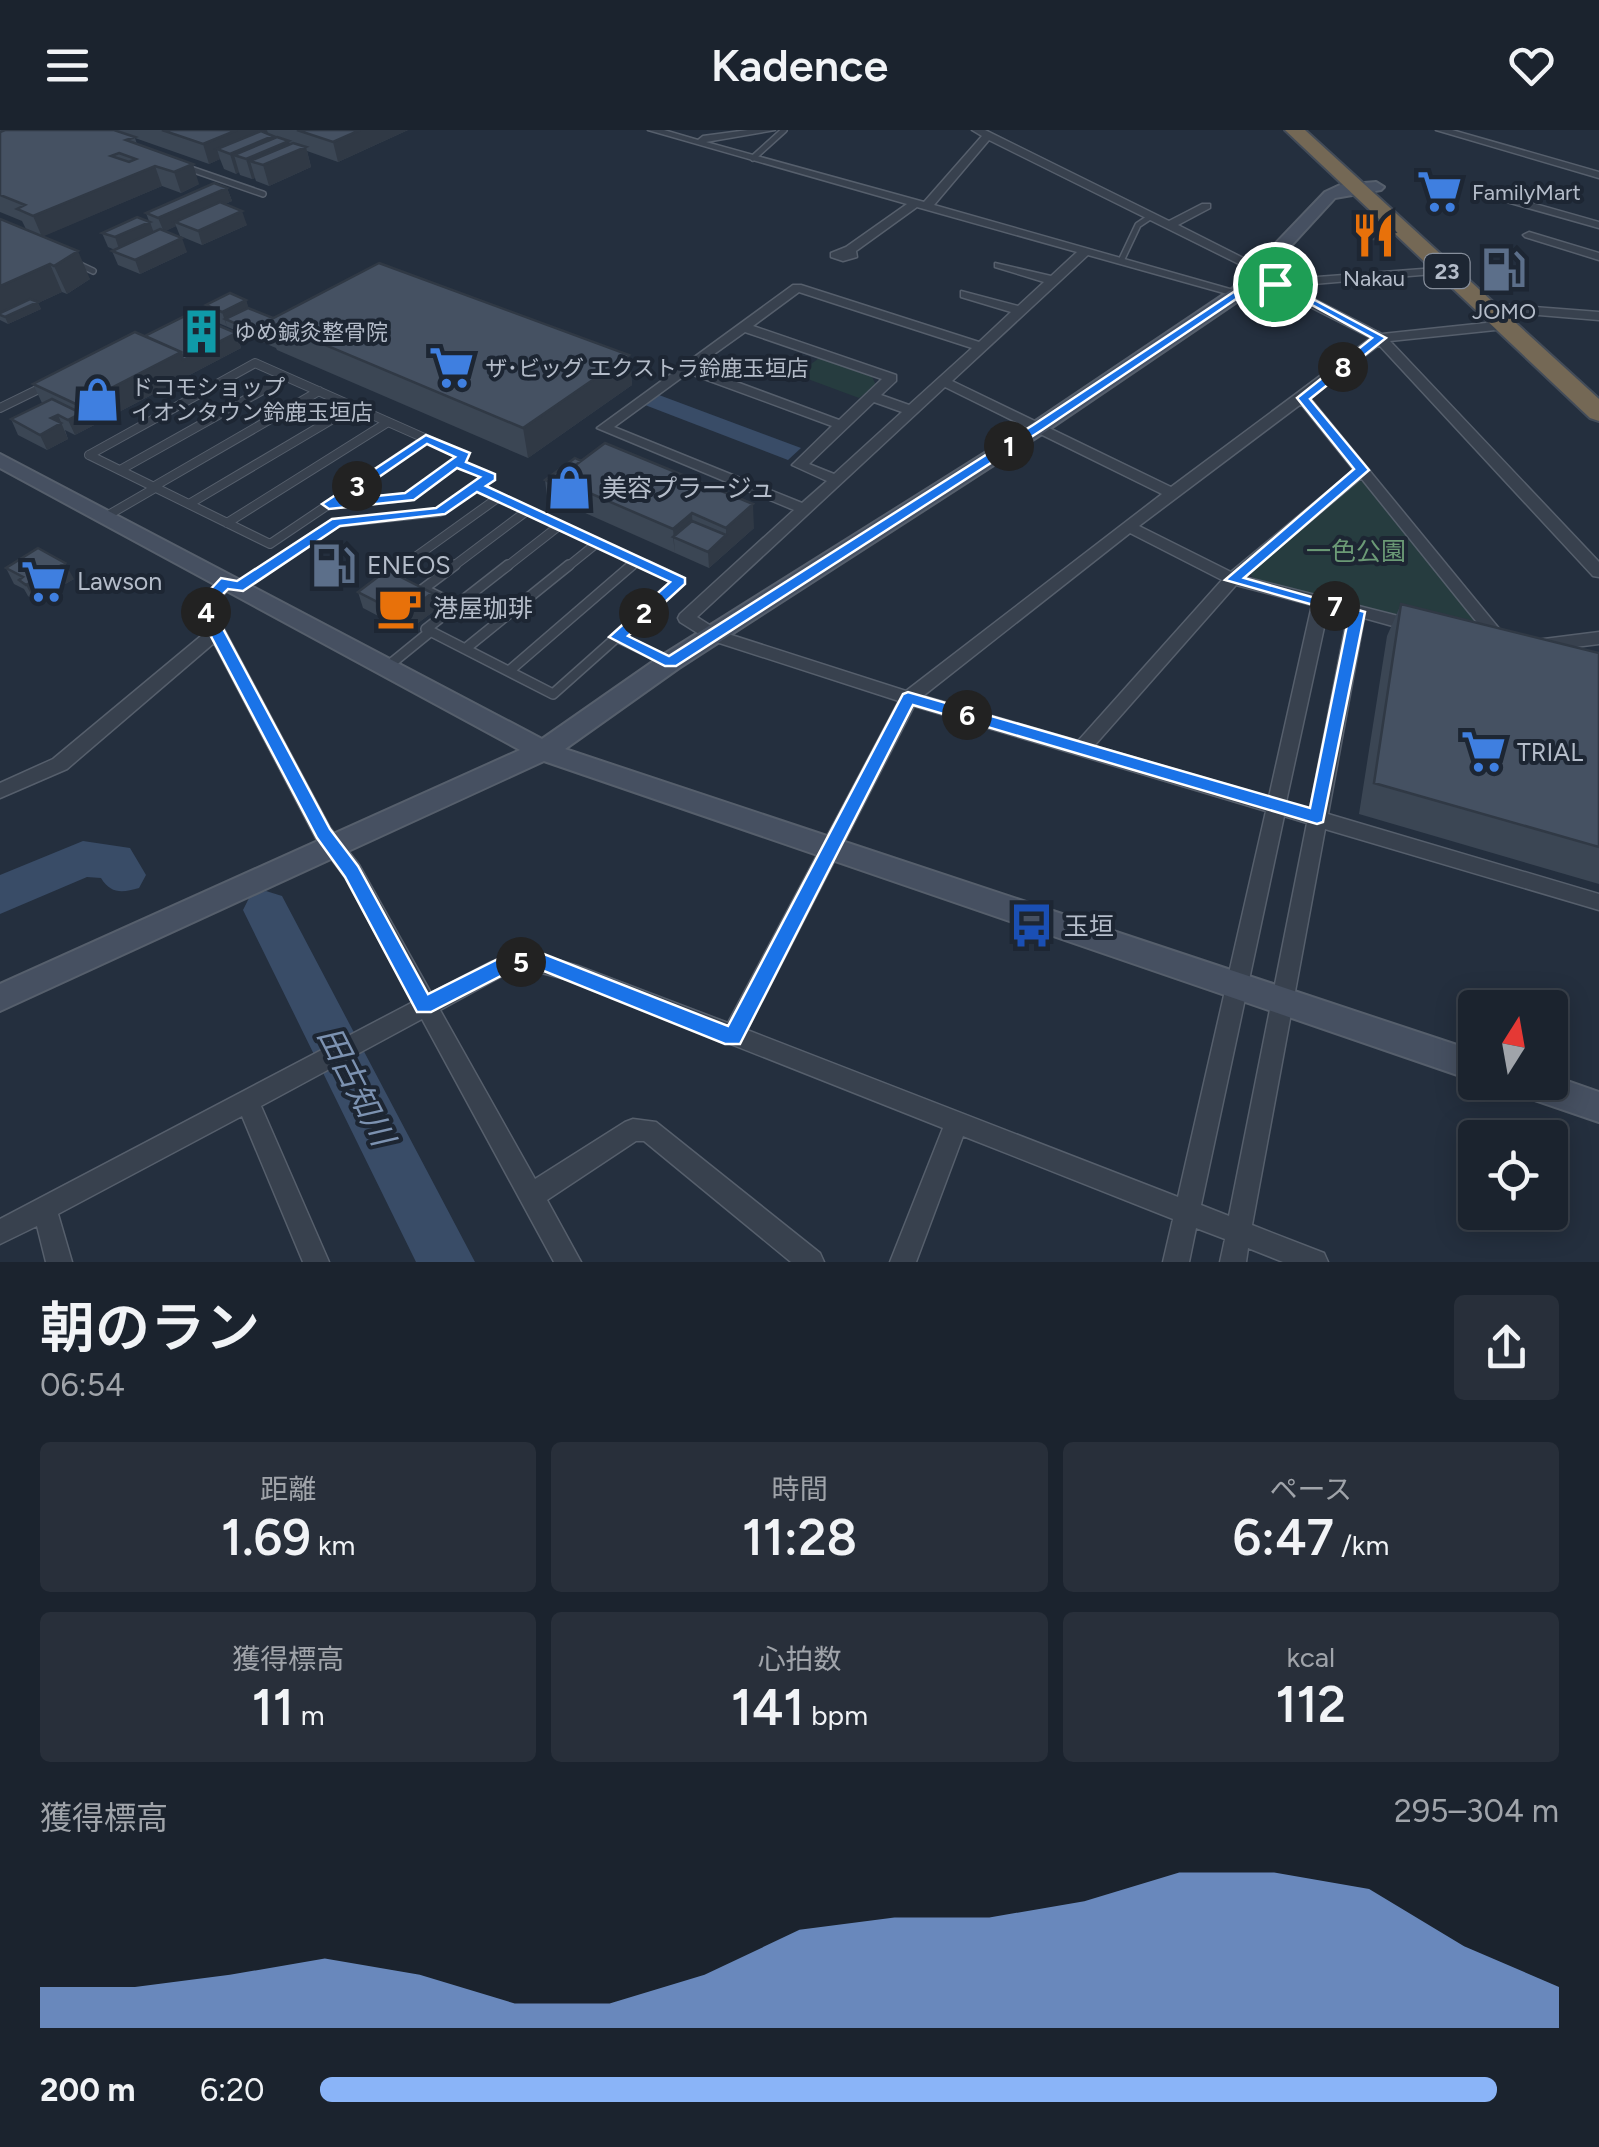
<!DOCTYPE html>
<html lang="ja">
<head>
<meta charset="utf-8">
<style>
	:root { --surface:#1b232e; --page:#282f3a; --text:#f1f3f6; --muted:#a0a4aa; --line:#39404a; --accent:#8ab4f8 }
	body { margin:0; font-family:Figtree,"Noto Sans JP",sans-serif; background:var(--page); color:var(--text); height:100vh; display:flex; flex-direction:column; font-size:38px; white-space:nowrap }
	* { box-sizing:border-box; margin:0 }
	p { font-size:32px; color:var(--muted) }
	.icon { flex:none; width:55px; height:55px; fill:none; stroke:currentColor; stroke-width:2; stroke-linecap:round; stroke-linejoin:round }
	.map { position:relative; height:1132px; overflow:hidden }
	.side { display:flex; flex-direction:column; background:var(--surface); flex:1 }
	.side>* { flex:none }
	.needle { width:65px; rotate:11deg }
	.fabs { position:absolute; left:1458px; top:860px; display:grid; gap:20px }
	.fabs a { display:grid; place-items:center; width:110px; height:110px; border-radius:10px; background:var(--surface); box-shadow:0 5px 25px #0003,0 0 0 2px var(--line); font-size:50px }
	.pin { position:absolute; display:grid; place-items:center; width:85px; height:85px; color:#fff; margin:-42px; border:5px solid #fff; border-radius:50%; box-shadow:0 2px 10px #0007 }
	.km { position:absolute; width:50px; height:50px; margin:-25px; border-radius:50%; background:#222; color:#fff; font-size:28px; line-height:50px; text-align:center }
	.round { display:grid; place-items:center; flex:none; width:105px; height:105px; border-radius:10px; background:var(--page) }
	.headline { display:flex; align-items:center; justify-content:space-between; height:170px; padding:0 40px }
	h1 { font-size:55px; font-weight:600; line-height:75px }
	.stats { display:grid; grid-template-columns:repeat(3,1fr); gap:15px; height:170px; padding:10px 40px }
	.stats div { display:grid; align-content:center; border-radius:10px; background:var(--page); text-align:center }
	.stats b { font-size:50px; font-weight:600 }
	.stats small { font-size:28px; font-weight:400 }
	.stats p { font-size:28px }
	.chart { height:280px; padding:20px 40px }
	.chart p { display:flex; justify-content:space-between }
	.chart svg { width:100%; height:180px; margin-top:10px; fill:var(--accent); opacity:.7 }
	ul { padding:0 40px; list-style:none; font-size:32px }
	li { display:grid; grid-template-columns:160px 120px 1fr; align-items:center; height:75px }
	li i { height:25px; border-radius:12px; background:var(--accent) }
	header { display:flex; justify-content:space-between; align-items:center; height:130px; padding:0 40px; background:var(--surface); font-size:45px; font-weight:600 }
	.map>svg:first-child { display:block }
	.green { fill:#263c3f }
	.water { fill:#394c67 }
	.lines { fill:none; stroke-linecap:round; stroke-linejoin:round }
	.river { fill:#394c67; fill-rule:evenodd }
	.lane-far2-casing { stroke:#565f6c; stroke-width:8 }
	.lane-far1-casing { stroke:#565f6c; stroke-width:10 }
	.lane-casing { stroke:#565f6c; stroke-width:12 }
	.street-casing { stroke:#565f6c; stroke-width:3 }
	.secondary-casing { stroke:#565f6c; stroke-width:4 }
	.highway-casing { stroke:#434c59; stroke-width:4 }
	.lane-far2 { stroke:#38414e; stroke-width:5 }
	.lane-far1 { stroke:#38414e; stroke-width:8 }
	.lane { stroke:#38414e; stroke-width:9 }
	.street { fill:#38414e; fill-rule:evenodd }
	.secondary { fill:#465061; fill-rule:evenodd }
	.highway { fill:#746855; fill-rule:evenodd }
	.wall { fill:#3b4654 }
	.shaded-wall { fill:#303945 }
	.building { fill:#455162; stroke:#303945; stroke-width:2.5; fill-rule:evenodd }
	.route { fill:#1a73e8; stroke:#fff; stroke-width:2.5; fill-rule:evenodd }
	.labels { text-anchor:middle; stroke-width:8; stroke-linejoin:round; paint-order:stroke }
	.far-poi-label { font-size:22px; fill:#b4bcc9; stroke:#1d2633; text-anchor:start }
	.shield { fill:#1d2633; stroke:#878f9c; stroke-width:2.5 }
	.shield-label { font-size:22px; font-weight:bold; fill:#b4bcc9 }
	.poi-label { font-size:25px; fill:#b4bcc9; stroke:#1d2633; text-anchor:start }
	.park-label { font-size:25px; fill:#6b9a76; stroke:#1d2633 }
	.near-water-label { font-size:32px; font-style:italic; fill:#7c92b1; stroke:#1d2633 }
</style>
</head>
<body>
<header><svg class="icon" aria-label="menu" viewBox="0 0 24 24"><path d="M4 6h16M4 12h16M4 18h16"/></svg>Kadence<svg class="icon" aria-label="heart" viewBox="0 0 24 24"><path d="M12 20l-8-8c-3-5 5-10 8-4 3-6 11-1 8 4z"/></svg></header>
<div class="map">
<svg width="1599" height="1132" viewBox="0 0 1599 1132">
	<rect width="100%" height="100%" fill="#242f3e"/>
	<path class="green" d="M819,228L871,245L876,255L859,268L797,245Z
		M1357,351L1367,352L1485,501L1480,508L1253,448L1250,443Z"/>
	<path class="water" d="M659,265L801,318L788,330L645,275Z"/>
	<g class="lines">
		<path class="river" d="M83,711L130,718L146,745L139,758C122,763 111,764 101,748L87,747L0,784V745Z
			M266,761L282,766L475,1132H416L243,780L250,766Z"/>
		<defs>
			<path id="lane-far2" d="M753,28L784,0
				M188,38L263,64
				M1121,131L1138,95L1150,87
				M76,133L93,141"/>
			<path id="lane-far1" d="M0,278L47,255
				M89,325L255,233L465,326
				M89,325L270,414L426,309
				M456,332L490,347
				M120,340L286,247
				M476,356L560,395
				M153,357L319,261
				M189,374L353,277
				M331,374L409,367L465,326
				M105,387L155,358
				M227,393L388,292
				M560,395L652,438
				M268,438L337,393L440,382L490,347
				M400,438L499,367
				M451,438L528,380
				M505,438L560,395
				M566,438L597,413
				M629,438L637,431"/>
			<path id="lane" d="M508,435L426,499L553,564L680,451L646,435
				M400,448L391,444L403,435
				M237,458L272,435
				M423,459L456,475
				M423,459L455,435
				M617,507L669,532
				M465,519L569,435
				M388,536L431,501
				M509,541L632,435"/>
			<path id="street" d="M648,0H664L698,10L703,6L748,0H775L706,12L924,72L982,6L972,0H985L1169,91L1202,74H1210V78L1178,95L1263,138L1278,150L1449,137L1451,139L1445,143L1289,156L1382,204L1505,191L1511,195L1505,199L1390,211L1599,432V447L1593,446L1379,215L1309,267L1510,512L1502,518L1496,516L1361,348L1244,447L1418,491L1426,497L1418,503L1364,488L1328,684L1599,764V780L1325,699L1252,1095L1324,1123L1328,1132H1283L1248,1118L1246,1132H1220L1225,1109L1196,1098L1189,1132H1163L1173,1089L963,1006L916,1132H890L943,998L569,850L530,840L502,846L440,880L535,1049L625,992L633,989L656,992L820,1123L824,1132H791L644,1011H636L547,1070L581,1132H554L422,889L261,976L329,1132H303L242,986L58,1084L72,1132H46L37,1096L0,1114V1089L413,872L345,747L316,708L214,513L67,639L0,668V653L53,629L207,501L195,476L221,448L227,447L235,452L212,477L330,698L359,735L431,863L491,832L530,822L578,836L728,893L899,571L707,509L680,492L678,488L680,484L794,380L597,298L793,155H801L979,212L1011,182L961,167V161L1018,176L1044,152L995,137V133L1051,146L1077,122L917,77L856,121L857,127L843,131L831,127V123L846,117L907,74ZM989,10L1255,142L1271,157L1371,208L1171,357L952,251L1088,125L1238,167L1244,163L934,75ZM799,162L972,218L909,275L881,265L896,251V245L753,196ZM745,202L882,249L839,290L696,237ZM688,243L832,296L792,335L827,351L802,373L614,297ZM945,257L1162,364L906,561L719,501L697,487ZM874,272L902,282L834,344L809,334ZM1301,274L1354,340L1231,442L1139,396ZM1130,403L1222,450L1078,611L923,566ZM1236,455L1312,475L1269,667L1094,616ZM1328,479L1348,484L1310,679L1286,672ZM914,576L1266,681L1178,1067L747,900ZM1284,686L1307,693L1229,1086L1201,1075Z
				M1436,0H1452L1599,42V48Z
				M1486,60L1599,92V98L1482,65L1481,63Z
				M1529,102L1599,123V130L1525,107L1523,105Z
				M1508,175L1599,182V190L1504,182L1502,179Z
				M1599,502V514L1536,522L1528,516L1536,510Z"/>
			<path id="secondary" d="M1376,52L1384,57L1381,60L1335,68L1244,167L1045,302L679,538L565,619L1475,921V951L544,631L0,881V854L520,620L0,338V324L542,609L661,526L1031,294L1232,159L1325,62L1340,55Z
				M1550,945L1599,962V992L1514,963L1509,952H1550Z"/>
			<path id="highway" d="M1285,0H1305L1599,269V291L1590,288Z"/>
		</defs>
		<use href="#lane-far2" class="lane-far2-casing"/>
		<use href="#lane-far1" class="lane-far1-casing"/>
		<use href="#lane" class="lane-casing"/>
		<use href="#street" class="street-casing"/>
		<use href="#secondary" class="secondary-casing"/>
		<use href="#highway" class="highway-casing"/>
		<use href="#lane-far2" class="lane-far2"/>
		<use href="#lane-far1" class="lane-far1"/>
		<use href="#lane" class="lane"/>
		<use href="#street" class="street"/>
		<use href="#secondary" class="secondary"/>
		<use href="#highway" class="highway"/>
	</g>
	<path class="wall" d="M0,0H408L338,32L307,21L311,37L269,56L256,51L255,48L252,49L240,45L239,42L236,44L224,39L220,29L209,34L135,8L137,14L199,54L181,63L162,56L43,106L90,149L67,164L62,162L38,173L41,179L8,194L0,190V89L26,99L22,91L0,82Z
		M227,58L232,71L225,74L247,95L202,115L180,106L176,96L165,101L187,122L140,144L118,135L112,121L115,120L108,117L102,103L149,91L146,83Z
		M1358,96L1395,102L1393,109L1363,111L1356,103Z
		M246,170L248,178L273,188L629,225L632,255L528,328L277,220L276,218L214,191L215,194L236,203L241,218L75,305L65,300L68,309L47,320L18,305L11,289L42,273L33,254L145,206L210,184L206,175Z
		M575,328L754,398L709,438L547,366L545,350Z
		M6,438L74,449L35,471L28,466L24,459L14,454Z
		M358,462L437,479L407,501L363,478Z
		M1401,474L1599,523V754L1359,684L1387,506Z"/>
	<path class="shaded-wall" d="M237,0H267L269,7L273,6L276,17L289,11L292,23L306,17L311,37L269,56L263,35L250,31L255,48L252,49L246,29L234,25L239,42L236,44L230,24L217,19L220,29L209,34L203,14Z
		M360,0H408L338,32L333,12Z
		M193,34L199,54L181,63L174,42Z
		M155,36L162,56L42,107L33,86Z
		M227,58L232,71L180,94L175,92L176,96L164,102L158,88Z
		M242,81L247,95L202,115L198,101Z
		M150,92L155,106L120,122L115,107Z
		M182,108L187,122L140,144L135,130Z
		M78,121L90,149L67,164L54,136Z
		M50,134L62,162L38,173L41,179L8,194L5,187L0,185V156Z
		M246,170L251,185L225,189L227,197L222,182Z
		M212,185L217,200L203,189Z
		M236,203L241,218L75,305L68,290L81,283L78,275L181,222Z
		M629,225L632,255L528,328L523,298Z
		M58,285L68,309L47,320L40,305L51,288Z
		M753,374L754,398L709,438L708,422L726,405V398Z
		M692,383L693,407H673L675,423L673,399Z
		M65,433L74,449L35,471L26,455Z
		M432,463L437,479L407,501L403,485Z"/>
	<path class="building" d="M5,0H114L135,7L126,10L193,34L174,42L155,36L33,86L17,79L25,75L0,65V2ZM119,23L136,29L129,32L111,26Z
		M162,0H237L203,14Z
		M297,0H360L333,12Z
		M261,1L273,6L230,24L217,19Z
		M277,7L289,11L246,29L234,25Z
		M293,13L306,17L263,35L250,31Z
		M214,53L227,58L158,88L146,83Z
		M220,72L242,81L198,101L175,92Z
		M137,87L150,92L115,107L102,103Z
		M0,89L78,121L54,136L50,134L0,156Z
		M1388,94L1395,102L1366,104L1358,96Z
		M160,99L182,108L135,130L112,121Z
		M379,133L629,225L523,298L268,191Z
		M230,163L246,170L222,182L206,175Z
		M30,169L38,172L5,187L0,185V183Z
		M248,178L273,188L268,191V194L260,198L262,205L225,189Z
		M199,179L212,185L203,189L236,203L183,230L181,222L145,206Z
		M268,194L271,203L260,198Z
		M135,202L181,222L78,275L33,254Z
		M52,269L81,283L68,290L58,285L51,288L61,293L40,305L11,289Z
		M605,313L753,374L726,398L692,383L673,399L557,349Z
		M575,328L581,331L557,349L558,356L545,350Z
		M692,391L726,405L708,422L673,407Z
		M38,418L65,433L26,455L19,450L23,447L6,438Z
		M387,440L432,463L403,485L358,462Z
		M1401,474L1599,523V717L1374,653Z"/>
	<path class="route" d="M1255,138H1262L1279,151L1386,208L1310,269L1369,340L1244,448L1365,482L1323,692L1317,694L913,575L740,914H725L544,841L501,846L431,882H417L345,747L317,708L195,476L221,448L237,451L332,389L436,378L480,347L457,338L414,370L329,379L322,374L426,305L470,323L466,332L495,344V350L486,356L685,448V454L628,506L669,526L1033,295L1235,161ZM1259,146L1372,208L1297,268L1354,339L1225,450L1349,485L1310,678L908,562L903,564L728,896L544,824L498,829L428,864L358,736L330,699L211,476L228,459L243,461L340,396L445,384L477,362L670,452L609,507L665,536H676L1042,300L1242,165ZM427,314L455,327L405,363L347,369Z"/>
	<defs>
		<symbol id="supermarket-bare" viewBox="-9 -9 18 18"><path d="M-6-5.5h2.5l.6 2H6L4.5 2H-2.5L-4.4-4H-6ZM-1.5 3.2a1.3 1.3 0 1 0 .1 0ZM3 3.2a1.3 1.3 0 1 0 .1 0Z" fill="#3f7fe0" stroke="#1d2633" stroke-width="2.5" paint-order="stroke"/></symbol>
		<symbol id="restaurant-bare" viewBox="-9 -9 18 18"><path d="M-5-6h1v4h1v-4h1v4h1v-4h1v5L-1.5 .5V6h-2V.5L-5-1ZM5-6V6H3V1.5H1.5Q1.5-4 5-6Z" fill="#e8710a" stroke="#1d2633" stroke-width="2.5" paint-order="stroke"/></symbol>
		<symbol id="fuel-bare" viewBox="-9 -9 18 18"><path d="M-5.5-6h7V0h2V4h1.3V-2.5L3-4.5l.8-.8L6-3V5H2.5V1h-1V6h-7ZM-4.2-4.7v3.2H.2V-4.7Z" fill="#5c6f8a" stroke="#1d2633" stroke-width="2.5" paint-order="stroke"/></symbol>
		<symbol id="building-bare" viewBox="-9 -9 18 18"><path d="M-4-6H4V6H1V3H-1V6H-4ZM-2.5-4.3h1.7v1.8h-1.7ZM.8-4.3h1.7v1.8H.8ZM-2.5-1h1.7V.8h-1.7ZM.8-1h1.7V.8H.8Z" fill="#0f9aa8" stroke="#1d2633" stroke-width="2.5" paint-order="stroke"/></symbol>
		<symbol id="shop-bare" viewBox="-9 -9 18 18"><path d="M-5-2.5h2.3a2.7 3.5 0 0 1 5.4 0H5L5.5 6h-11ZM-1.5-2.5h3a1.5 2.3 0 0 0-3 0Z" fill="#3f7fe0" stroke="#1d2633" stroke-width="2.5" paint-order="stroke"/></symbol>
		<symbol id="cafe-bare" viewBox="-9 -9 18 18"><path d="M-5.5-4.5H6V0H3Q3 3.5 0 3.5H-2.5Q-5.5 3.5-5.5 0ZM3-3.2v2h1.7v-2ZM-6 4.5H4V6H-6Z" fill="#e8710a" stroke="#1d2633" stroke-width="2.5" paint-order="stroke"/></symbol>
		<symbol id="bus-bare" viewBox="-9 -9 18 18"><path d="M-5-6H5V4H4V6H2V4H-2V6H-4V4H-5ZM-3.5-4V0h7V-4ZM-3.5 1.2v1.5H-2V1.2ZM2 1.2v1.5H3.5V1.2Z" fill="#1a4fb4" stroke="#1d2633" stroke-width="2.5" paint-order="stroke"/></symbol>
	</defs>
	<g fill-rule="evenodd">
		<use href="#supermarket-bare" x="1408" y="30" width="63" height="63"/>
		<use href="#restaurant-bare" x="1342" y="74" width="63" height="63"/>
		<use href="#fuel-bare" x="1472" y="108" width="63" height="63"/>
		<use href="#building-bare" x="170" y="170" width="63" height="63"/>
		<use href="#supermarket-bare" x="420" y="206" width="63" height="63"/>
		<use href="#shop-bare" x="66" y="238" width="63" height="63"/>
		<use href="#shop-bare" x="538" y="326" width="63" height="63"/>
		<use href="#fuel-bare" x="302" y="404" width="63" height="63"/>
		<use href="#supermarket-bare" x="12" y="420" width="63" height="63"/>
		<use href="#cafe-bare" x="368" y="446" width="63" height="63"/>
		<use href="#supermarket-bare" x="1452" y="590" width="63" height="63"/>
		<use href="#bus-bare" x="1000" y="764" width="63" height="63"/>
	</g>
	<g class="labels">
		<g class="far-poi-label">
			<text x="1472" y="70">FamilyMart</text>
			<text x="1374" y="156" text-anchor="middle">Nakau</text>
			<text x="1504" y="189" text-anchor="middle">JOMO</text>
			<text x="234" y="210">ゆめ鍼灸整骨院</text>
			<text x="485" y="246">ザ･ビッグ エクストラ鈴鹿玉垣店</text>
			<text x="131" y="265">ドコモショップ<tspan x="131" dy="25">イオンタウン鈴鹿玉垣店</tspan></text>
		</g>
		<rect class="shield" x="1424.5" y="124" width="45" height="34" rx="8"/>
		<g class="shield-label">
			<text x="1447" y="149">23</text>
		</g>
		<g class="poi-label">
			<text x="602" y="367">美容プラージュ</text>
			<text x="367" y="444">ENEOS</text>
			<text x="77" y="460">Lawson</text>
			<text x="433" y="487">港屋珈琲</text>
			<text x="1517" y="631">TRIAL</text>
			<text x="1064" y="805">玉垣</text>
		</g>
		<g class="park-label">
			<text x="1356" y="430">一色公園</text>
		</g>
		<g class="near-water-label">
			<text transform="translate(356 956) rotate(63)" y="11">田古知川</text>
		</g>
	</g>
</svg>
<div class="fabs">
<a><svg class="needle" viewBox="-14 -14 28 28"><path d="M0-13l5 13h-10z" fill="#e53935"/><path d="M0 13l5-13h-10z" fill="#a0a4aa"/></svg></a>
<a><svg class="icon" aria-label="locate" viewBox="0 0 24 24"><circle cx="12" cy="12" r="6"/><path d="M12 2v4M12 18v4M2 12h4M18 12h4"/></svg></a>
</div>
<div class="pin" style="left:1275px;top:154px;background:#1e9e55"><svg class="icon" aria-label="arrive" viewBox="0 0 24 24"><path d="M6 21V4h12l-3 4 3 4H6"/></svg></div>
<b class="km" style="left:1009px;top:316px">1</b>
<b class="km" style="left:644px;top:483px">2</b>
<b class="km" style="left:357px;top:356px">3</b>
<b class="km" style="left:206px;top:482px">4</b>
<b class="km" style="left:521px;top:832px">5</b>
<b class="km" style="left:967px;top:585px">6</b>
<b class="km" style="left:1335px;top:476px">7</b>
<b class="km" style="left:1343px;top:237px">8</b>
</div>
<section class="side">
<div class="headline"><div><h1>朝のラン</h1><p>06:54</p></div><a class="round"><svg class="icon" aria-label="share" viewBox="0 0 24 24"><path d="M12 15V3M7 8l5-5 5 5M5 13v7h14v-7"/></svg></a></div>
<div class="stats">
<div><p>距離</p><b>1.69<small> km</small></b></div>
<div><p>時間</p><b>11:28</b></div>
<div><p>ペース</p><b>6:47<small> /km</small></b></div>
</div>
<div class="stats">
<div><p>獲得標高</p><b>11<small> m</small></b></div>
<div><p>心拍数</p><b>141<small> bpm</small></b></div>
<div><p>kcal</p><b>112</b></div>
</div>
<div class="chart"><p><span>獲得標高</span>295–304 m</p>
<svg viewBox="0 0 160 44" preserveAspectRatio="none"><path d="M0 44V34L10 34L20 31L30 27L40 31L50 38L60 38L70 31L80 20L90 17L100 17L110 13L120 6L130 6L140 10L150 24L160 34V44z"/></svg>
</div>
<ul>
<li><b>200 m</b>6:20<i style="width:95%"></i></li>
</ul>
</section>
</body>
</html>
